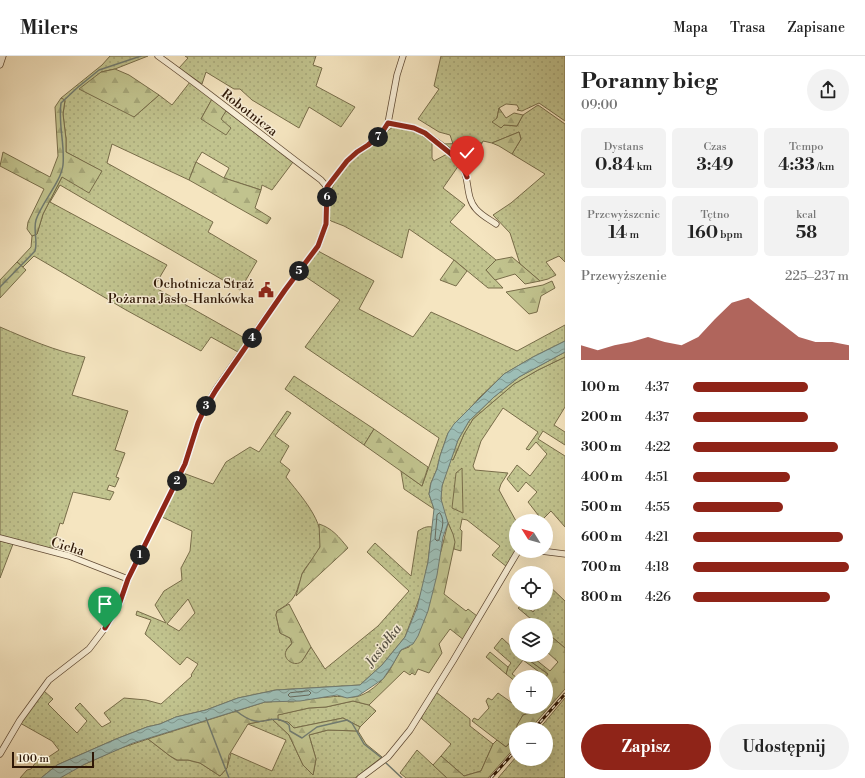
<!DOCTYPE html>
<html lang="pl">
<head>
<meta charset="utf-8">
<style>
	:root { --surface:#fff; --page:#f2f2f2; --text:#222; --muted:#767676; --line:#e0e0e0; --accent:#8f2418 }
	body { margin:0; font-family:"Libre Bodoni",serif; background:var(--page); color:var(--text); height:100vh; display:flex; flex-direction:column; font-size:15px; white-space:nowrap }
	* { box-sizing:border-box; margin:0 }
	p { font-size:13px; color:var(--muted) }
	.icon { flex:none; width:22px; height:22px; fill:none; stroke:currentColor; stroke-width:2; stroke-linecap:round; stroke-linejoin:round }
	.map { position:relative; flex:1; overflow:hidden }
	.panel { display:flex; flex-direction:column; background:var(--surface); width:300px }
	.panel>* { flex:none }
	.needle { width:26px; rotate:307deg }
	.fabs { position:absolute; left:509px; top:458px; display:grid; gap:8px }
	.fabs a { display:grid; place-items:center; width:44px; height:44px; border-radius:50%; background:var(--surface); box-shadow:0 4px 16px #0002; font-size:20px }
	.scale { position:absolute; left:12px; bottom:10px; width:82px; box-sizing:border-box; padding-left:4px; border:2px solid #2e1706; border-top:0; font-size:11px; line-height:14px; white-space:nowrap; color:#2e1706; -webkit-text-stroke:3px #f8eed6; paint-order:stroke }
	.pin { position:absolute; display:grid; place-items:center; width:34px; height:34px; color:#fff; margin:-41px -17px; border-radius:50% 50% 50% 0; rotate:-45deg; box-shadow:0 0 4px #0007 }
	.pin .icon { rotate:45deg }
	.km { position:absolute; width:20px; height:20px; margin:-10px; border-radius:50%; background:#222; color:#fff; font-size:11px; line-height:20px; text-align:center }
	.round { display:grid; place-items:center; flex:none; width:42px; height:42px; border-radius:21px; background:var(--page) }
	.overview { display:flex; align-items:center; justify-content:space-between; height:68px; padding:0 16px }
	h1 { font-size:22px; font-weight:700; line-height:30px }
	.figures { display:grid; grid-template-columns:repeat(3,1fr); gap:6px; height:68px; padding:4px 16px }
	.figures div { display:grid; align-content:center; border-radius:6px; background:var(--page); text-align:center }
	.figures b { font-size:17px; font-weight:700 }
	.figures small { font-size:11px; font-weight:400 }
	.figures p { font-size:11px }
	.chart { height:112px; padding:8px 16px }
	.chart p { display:flex; justify-content:space-between }
	.chart svg { width:100%; height:72px; margin-top:4px; fill:var(--accent); opacity:.7 }
	.action { display:flex; gap:8px; margin-top:auto; padding:8px 16px }
	.action a { flex:1; height:46px; border-radius:24px; background:var(--accent); color:#fff; font-size:16px; font-weight:700; line-height:46px; text-align:center }
	.action a+a { background:var(--page); color:var(--text) }
	ul { padding:0 16px; list-style:none; font-size:13px }
	li { display:grid; grid-template-columns:64px 48px 1fr; align-items:center; height:30px }
	li i { height:10px; border-radius:5px; background:var(--accent) }
	header { display:flex; align-items:center; gap:24px; box-sizing:border-box; height:56px; padding:0 20px; background:var(--surface); border-bottom:1px solid var(--line) }
	header strong { font-size:19px }
	nav { display:flex; gap:22px; margin-inline-start:auto; font-size:14px }
	main { display:flex; flex:1; min-height:0 }
	.map>svg:first-child { display:block }
	.grass { fill:url(#grass-dots); stroke:#786d4a; fill-rule:evenodd }
	.forest { fill:url(#forest-firs); stroke:#786d4a }
	.water { fill:url(#water-waves); stroke:#717b70 }
	.lines { fill:none; stroke-linecap:round; stroke-linejoin:round }
	.shore { stroke:#666a5e; stroke-width:1 }
	.stream { stroke:#717b70; stroke-width:1.5 }
	.street-casing { stroke:#604a34; stroke-width:7 }
	.street { stroke:#f8eed6; stroke-width:5.5 }
	.rail-casing { stroke:#2e1706; stroke-width:3 }
	.rail { stroke:#f8eed6; stroke-width:1.5; stroke-dasharray:4.5; stroke-linecap:butt }
	.route-casing { stroke:#fff; stroke-width:8 }
	.route { stroke:#8f2418; stroke-width:5 }
	.labels { text-anchor:middle; stroke-width:3; stroke-linejoin:round; paint-order:stroke }
	.street-label { font-size:13px; fill:#2e1706; stroke:#f8eed6 }
	.poi-label { font-size:13px; fill:#2e1706; stroke:#f8eed6; text-anchor:end }
	.water-label { font-size:14px; font-style:italic; fill:#555144; stroke:#f8eed6 }
</style>
</head>
<body>
<header>
<strong>Milers</strong>
<nav><a>Mapa</a><a>Trasa</a><a>Zapisane</a></nav>
</header>
<main>
<div class="map">
<svg width="565" height="722" viewBox="0 0 565 722">
	<defs>
		<pattern id="grass-dots" width="8" height="8" patternUnits="userSpaceOnUse"><rect width="8" height="8" fill="#c1c38e"/><path d="M2 2h.1M6 6h.1" fill="none" stroke="#a6a779" stroke-width="1.8" stroke-linecap="round"/></pattern>
		<pattern id="forest-firs" width="22" height="20" patternUnits="userSpaceOnUse"><rect width="22" height="20" fill="#c1c38e"/><path d="M5 1l3.5 6h-7zM16 11l3.5 6h-7z" fill="#a6a779"/></pattern>
		<pattern id="water-waves" width="16" height="10" patternUnits="userSpaceOnUse"><rect width="16" height="10" fill="#9dbeb6"/><path d="M0 5q4-4 8 0t8 0" fill="none" stroke="#809992"/></pattern>
	</defs>
	<rect width="100%" height="100%" fill="#f5e5c0"/>
	<filter id="stains"><feTurbulence type="fractalNoise" baseFrequency=".005" numOctaves="4"/><feColorMatrix values="0 0 0 0 .2 0 0 0 0 .09 0 0 0 0 .02 0 0 0 .5 -.17"/></filter>
	<radialGradient id="worn" r=".72"><stop offset=".6" stop-color="#630" stop-opacity="0"/><stop offset="1" stop-color="#630" stop-opacity=".3"/></radialGradient>
	<path class="grass" d="M110,0H148L115,13L101,16L134,61L159,39L172,49L190,26L212,43L201,63H220L226,55L293,106L272,134L262,129L261,134L224,122L229,112L202,96L196,106L189,124L112,88L107,107L213,166L208,176L257,205L240,234L60,129L50,146L167,209L154,231L248,284L238,296L211,281L201,295L126,254L34,200L23,211L17,206L31,191L32,180L37,178L43,158L62,121L101,115L66,96V83L63,58L65,45L61,42L102,9Z
		M185,0H316L313,9L322,12L316,30L355,51L341,71L309,51L299,72L252,44L240,33H234L206,16L202,28L179,12L188,2Z
		M441,0H565V65L539,47L522,55L517,54L519,53L517,49L506,48L499,52L497,62L504,69L517,70L523,59L538,49L565,68V206L559,200L546,206L556,219L548,223L540,225L520,208L510,177L493,159L511,147L545,118L512,98L521,83L519,76L492,87L483,85L482,87L453,88L450,79L439,76L418,63L439,33L434,30Z
		M393,71L413,74L432,85V102L434,105L447,98L459,109L443,132L465,149L450,166L496,204L486,214L503,232H488L454,204L409,173L402,202L344,170L331,165L329,163C330,154 328,143 331,135C339,111 373,85 393,71Z
		M318,195L374,225L359,253L413,281L431,256L517,295L565,269V285L533,301L504,318L479,342L448,377L440,400L437,413L431,427L429,438L434,453L404,433L401,415L422,430L439,382L305,291L340,244L300,217Z
		M0,271C28,283 55,295 85,301L72,339L128,355L115,394L125,397L116,421L119,422L115,431L109,429L107,434L114,436L110,444L73,436L63,468L60,467L52,493L0,480Z
		M565,301V351L554,369L565,376V389L543,375L538,383L565,400V471L551,455L542,464L528,446L537,436L526,426L518,436L507,423L517,409L530,420L547,398L536,386L529,394L526,393L538,376L503,352L481,385L473,410L475,414L508,417L501,428L499,434L516,465V495L507,511L492,499L500,490L467,464L462,463L460,473L462,475L461,495L454,493C456,475 442,461 441,442C440,429 447,416 451,403L453,404L464,378L473,363L514,328L538,314Z
		M294,320L374,373L364,389L285,333Z
		M287,355L291,357L275,380L289,390L280,406L290,414L286,421C299,438 327,467 320,491C317,500 308,507 303,516C301,520 301,524 299,528C295,543 290,547 277,555L276,559L280,577L290,582L292,587L286,594L302,605L311,591L325,613L378,570L409,535L367,496L375,487L411,520L418,475C423,472 426,470 432,471L428,506L422,535L405,581L382,609L360,629L276,634L238,642L206,654L176,661L160,668L147,671L116,683L57,709L41,722H20L27,714L31,713L41,699L47,702L59,694L52,685L20,667L44,635L53,643L48,648L77,677L87,665L75,652L80,647L102,671L111,666L104,657L124,642L146,644L161,648L192,620L191,619L198,608L187,601L180,609L145,578L151,564L136,559L137,555L166,567L155,549L164,535L182,524L181,512L190,495L192,475L162,461V458L183,417L213,428L226,406L250,391L259,396ZM188,543L195,557L179,575L167,568Z
		M0,485L13,488L0,522Z
		M546,527L565,545V592L546,576V569H538L518,552L523,548L533,556L540,547H546Z
		M502,582L516,595V599H522L548,618L546,621L523,604L512,618L516,621V626L506,618L508,611L511,607L494,592Z
		M436,636L470,663V670L493,688L481,715L464,720L441,700L451,688L421,662Z
		M498,637L515,649H516V651H535L530,657L523,659L516,673V680L506,691L472,665L474,662L478,664L489,652L486,645L488,642L492,644Z
		M565,642V722H498L516,701V703H546V673H539Z
		M353,645L369,649L376,655L360,671L343,662L294,672L288,667L278,664L277,659L309,652L326,651Z
		M272,663L289,679L303,709L313,719L316,703L309,679L328,674L358,675L366,688L382,701L355,722H60L72,714L118,693L148,683L170,700L176,704H188L200,707L220,720L227,712L231,697L272,715L286,684L248,668Z
		M417,694L447,722H406L400,717Z"/>
	<path class="forest" d="M115,13L129,19L159,39L134,61L79,33L101,16Z
		M61,42L65,44L63,58L66,83V96L102,115L89,137L62,121L43,158L37,178L32,180L27,173L28,166L44,133L0,110L3,96L50,121L58,100L55,51Z
		M212,43L226,55L221,63L231,72L226,79L201,63Z
		M499,52L506,62L514,57L523,59L517,70L504,69L501,72L492,66L497,62Z
		M519,76L521,83L512,98L499,90L492,87Z
		M482,87L470,111L463,107L441,88Z
		M196,106L224,122L261,134L255,152L271,162L267,168L189,124Z
		M512,201L540,225L525,228L515,218L495,224L486,214L496,204Z
		M454,204L467,215L456,230L440,224Z
		M17,206L26,214L0,242V224Z
		M552,225L555,232L541,240L537,256L529,258L506,236L543,229Z
		M565,296V301L538,314L514,328L473,363L464,378L453,404L451,403L458,384L469,365L494,341L519,321Z
		M374,373L428,411L422,430L364,389Z
		M462,412L463,457L452,452L456,417Z
		M448,467L453,478L455,486L444,538L466,555L468,553L477,560L464,584L450,573L439,588L442,597L429,617L418,613L415,619L412,617L410,619L404,615L369,649L353,645L326,651L309,652L278,659V664L288,666L294,672L343,662L360,671L358,675L328,674L309,679L316,703L313,719L303,709L289,679L272,663L248,668L229,699L227,712L220,720L200,707L188,704H177L170,700L148,683L265,646L330,641C340,639 349,643 359,640C372,636 387,621 393,608C396,603 398,599 401,594L409,591L441,495Z
		M319,468C332,472 339,481 348,492L296,540L302,518L320,491Z
		M289,548L311,591C308,595 305,601 302,605C295,612 282,603 286,595C287,592 291,590 292,587L290,582L280,577L276,559L277,555Z
		M546,576L565,592V633L530,673H517V669L523,659L530,657L535,651H546V621L548,618L522,599H530L550,615L558,606L546,595Z
		M490,596L508,611L506,618L486,601Z
		M516,680V690L488,722H447L433,709L441,700L464,720L481,715L493,688L497,684L506,691Z"/>
	<path class="water" d="M565,285V296L519,321L494,341L469,365L458,384L442,430L441,443L448,467L443,481L437,519L428,555L418,580L413,588L401,594L393,608L383,623L358,640L347,642L337,639L300,645L265,646L133,687L85,708L60,722H41L57,709L116,683L147,671L160,668L176,661L206,654L238,642L276,634L360,629L382,609L405,581L417,552L428,506L434,453L429,438L431,427L437,413L440,400L448,377L454,368L504,318L533,301Z"/>
	<g class="lines">
		<path class="shore" d="M440,457C446,466 441,474 439,484L437,485L435,483L437,459Z
			M309,635L311,637L309,639L290,641L288,639L290,637Z"/>
		<path class="stream" d="M0,231L35,195C38,185 33,174 36,164C42,146 61,126 63,109C65,88 58,68 61,47L77,32L99,14L141,0
			M235,654C240,658 248,664 255,665C267,668 274,657 289,669L290,675L302,682L317,671L347,664L352,667L364,688L383,703
			M206,662L229,722
			M386,707L402,722"/>
		<defs>
			<path id="street" d="M158,0C214,40 266,83 321,124L327,131
				M0,9L3,0
				M388,67C397,69 407,70 415,73C425,76 455,98 461,107C470,121 465,141 476,153C482,160 489,163 496,168
				M0,482L69,500L128,523
				M541,495L565,498
				M0,698L20,664L49,624L89,593L105,572L120,546L128,523L185,408L198,367L204,354L216,333L285,234L318,190L326,168L327,131L347,105L357,96L368,89L381,78L388,67L397,19L403,0
				M360,722L388,701L410,674L453,605L517,497L519,495"/>
		</defs>
		<use href="#street" class="street-casing"/>
		<use href="#street" class="street"/>
		<defs>
			<path id="rail" d="M534,673L565,638
				M491,722L516,694"/>
		</defs>
		<use href="#rail" class="rail-casing"/>
		<use href="#rail" class="rail"/>
	</g>
	<g class="lines">
		<defs>
			<path id="route" d="M105,572L120,546L128,523L185,408L198,367L204,354L216,334L285,234L318,190L326,168L327,131L347,105L357,96L368,89L381,78L388,67L414,72L425,77L461,106L467,121"/>
		</defs>
		<use href="#route" class="route-casing"/>
		<use href="#route" class="route"/>
	</g>
	<defs>
		<symbol id="civic-bare" viewBox="-9 -9 18 18"><path d="M-.6-6.5H3V-4.5H.6V-3L4-1V1h2V6H-6V1h2V-1L-.6-3ZM-1.2 2.5V6h2.4V2.5Z" fill="#8f2418" stroke="#f8eed6" stroke-width="2.5" paint-order="stroke"/></symbol>
	</defs>
	<g fill-rule="evenodd">
		<use href="#civic-bare" x="255" y="223" width="22" height="22"/>
	</g>
	<g class="labels">
		<g class="street-label">
			<text transform="translate(250 56) rotate(38)" y="5">Robotnicza</text>
			<text transform="translate(68 490) rotate(17)" y="5">Cicha</text>
		</g>
		<g class="poi-label">
			<text x="254" y="232">Ochotnicza Straż<tspan x="254" dy="15">Pożarna Jasło-Hankówka</tspan></text>
		</g>
		<g class="water-label">
			<text transform="translate(383 589) rotate(-52)" y="5">Jasiołka</text>
		</g>
	</g>
	<rect width="100%" height="100%" filter="url(#stains)"/>
	<rect width="100%" height="100%" fill="url(#worn)"/>
</svg>
<div class="fabs">
<a><svg class="needle" viewBox="-14 -14 28 28"><path d="M0-13l5 13h-10z" fill="#e53935"/><path d="M0 13l5-13h-10z" fill="#767676"/></svg></a>
<a><svg class="icon" aria-label="locate" viewBox="0 0 24 24"><circle cx="12" cy="12" r="6"/><path d="M12 2v4M12 18v4M2 12h4M18 12h4"/></svg></a>
<a><svg class="icon" aria-label="layers" viewBox="0 0 24 24"><path d="M12 4l9 5-9 5-9-5zM3 14l9 5 9-5"/></svg></a>
<a>+</a>
<a>−</a>
</div>
<div class="scale">100 m</div>
<div class="pin" style="left:105px;top:572px;background:#1e9e55"><svg class="icon" aria-label="arrive" viewBox="0 0 24 24"><path d="M6 21V4h12l-3 4 3 4H6"/></svg></div>
<div class="pin" style="left:467px;top:121px;background:#d93025"><svg class="icon" aria-label="check" viewBox="0 0 24 24"><path d="M5 12l5 5 9-10"/></svg></div>
<b class="km" style="left:140px;top:499px">1</b>
<b class="km" style="left:177px;top:425px">2</b>
<b class="km" style="left:206px;top:350px">3</b>
<b class="km" style="left:252px;top:282px">4</b>
<b class="km" style="left:299px;top:215px">5</b>
<b class="km" style="left:327px;top:141px">6</b>
<b class="km" style="left:378px;top:81px">7</b>
</div>
<section class="panel">
<div class="overview"><div><h1>Poranny bieg</h1><p>09:00</p></div><a class="round"><svg class="icon" aria-label="share" viewBox="0 0 24 24"><path d="M12 15V3M7 8l5-5 5 5M5 13v7h14v-7"/></svg></a></div>
<div class="figures">
<div><p>Dystans</p><b>0.84<small> km</small></b></div>
<div><p>Czas</p><b>3:49</b></div>
<div><p>Tempo</p><b>4:33<small> /km</small></b></div>
</div>
<div class="figures">
<div><p>Przewyższenie</p><b>14<small> m</small></b></div>
<div><p>Tętno</p><b>160<small> bpm</small></b></div>
<div><p>kcal</p><b>58</b></div>
</div>
<div class="chart"><p><span>Przewyższenie</span>225–237 m</p>
<svg viewBox="0 0 160 44" preserveAspectRatio="none"><path d="M0 44V35L10 38L20 35L30 33L40 30L50 33L60 35L70 30L80 19L90 9L100 6L110 14L120 22L130 30L140 33L150 33L160 35V44z"/></svg>
</div>
<ul>
<li><b>100 m</b>4:37<i style="width:74%"></i></li>
<li><b>200 m</b>4:37<i style="width:74%"></i></li>
<li><b>300 m</b>4:22<i style="width:93%"></i></li>
<li><b>400 m</b>4:51<i style="width:62%"></i></li>
<li><b>500 m</b>4:55<i style="width:58%"></i></li>
<li><b>600 m</b>4:21<i style="width:96%"></i></li>
<li><b>700 m</b>4:18<i style="width:100%"></i></li>
<li><b>800 m</b>4:26<i style="width:88%"></i></li>
</ul>
<div class="action"><a>Zapisz</a><a>Udostępnij</a></div>
</section>
</main>
</body>
</html>
